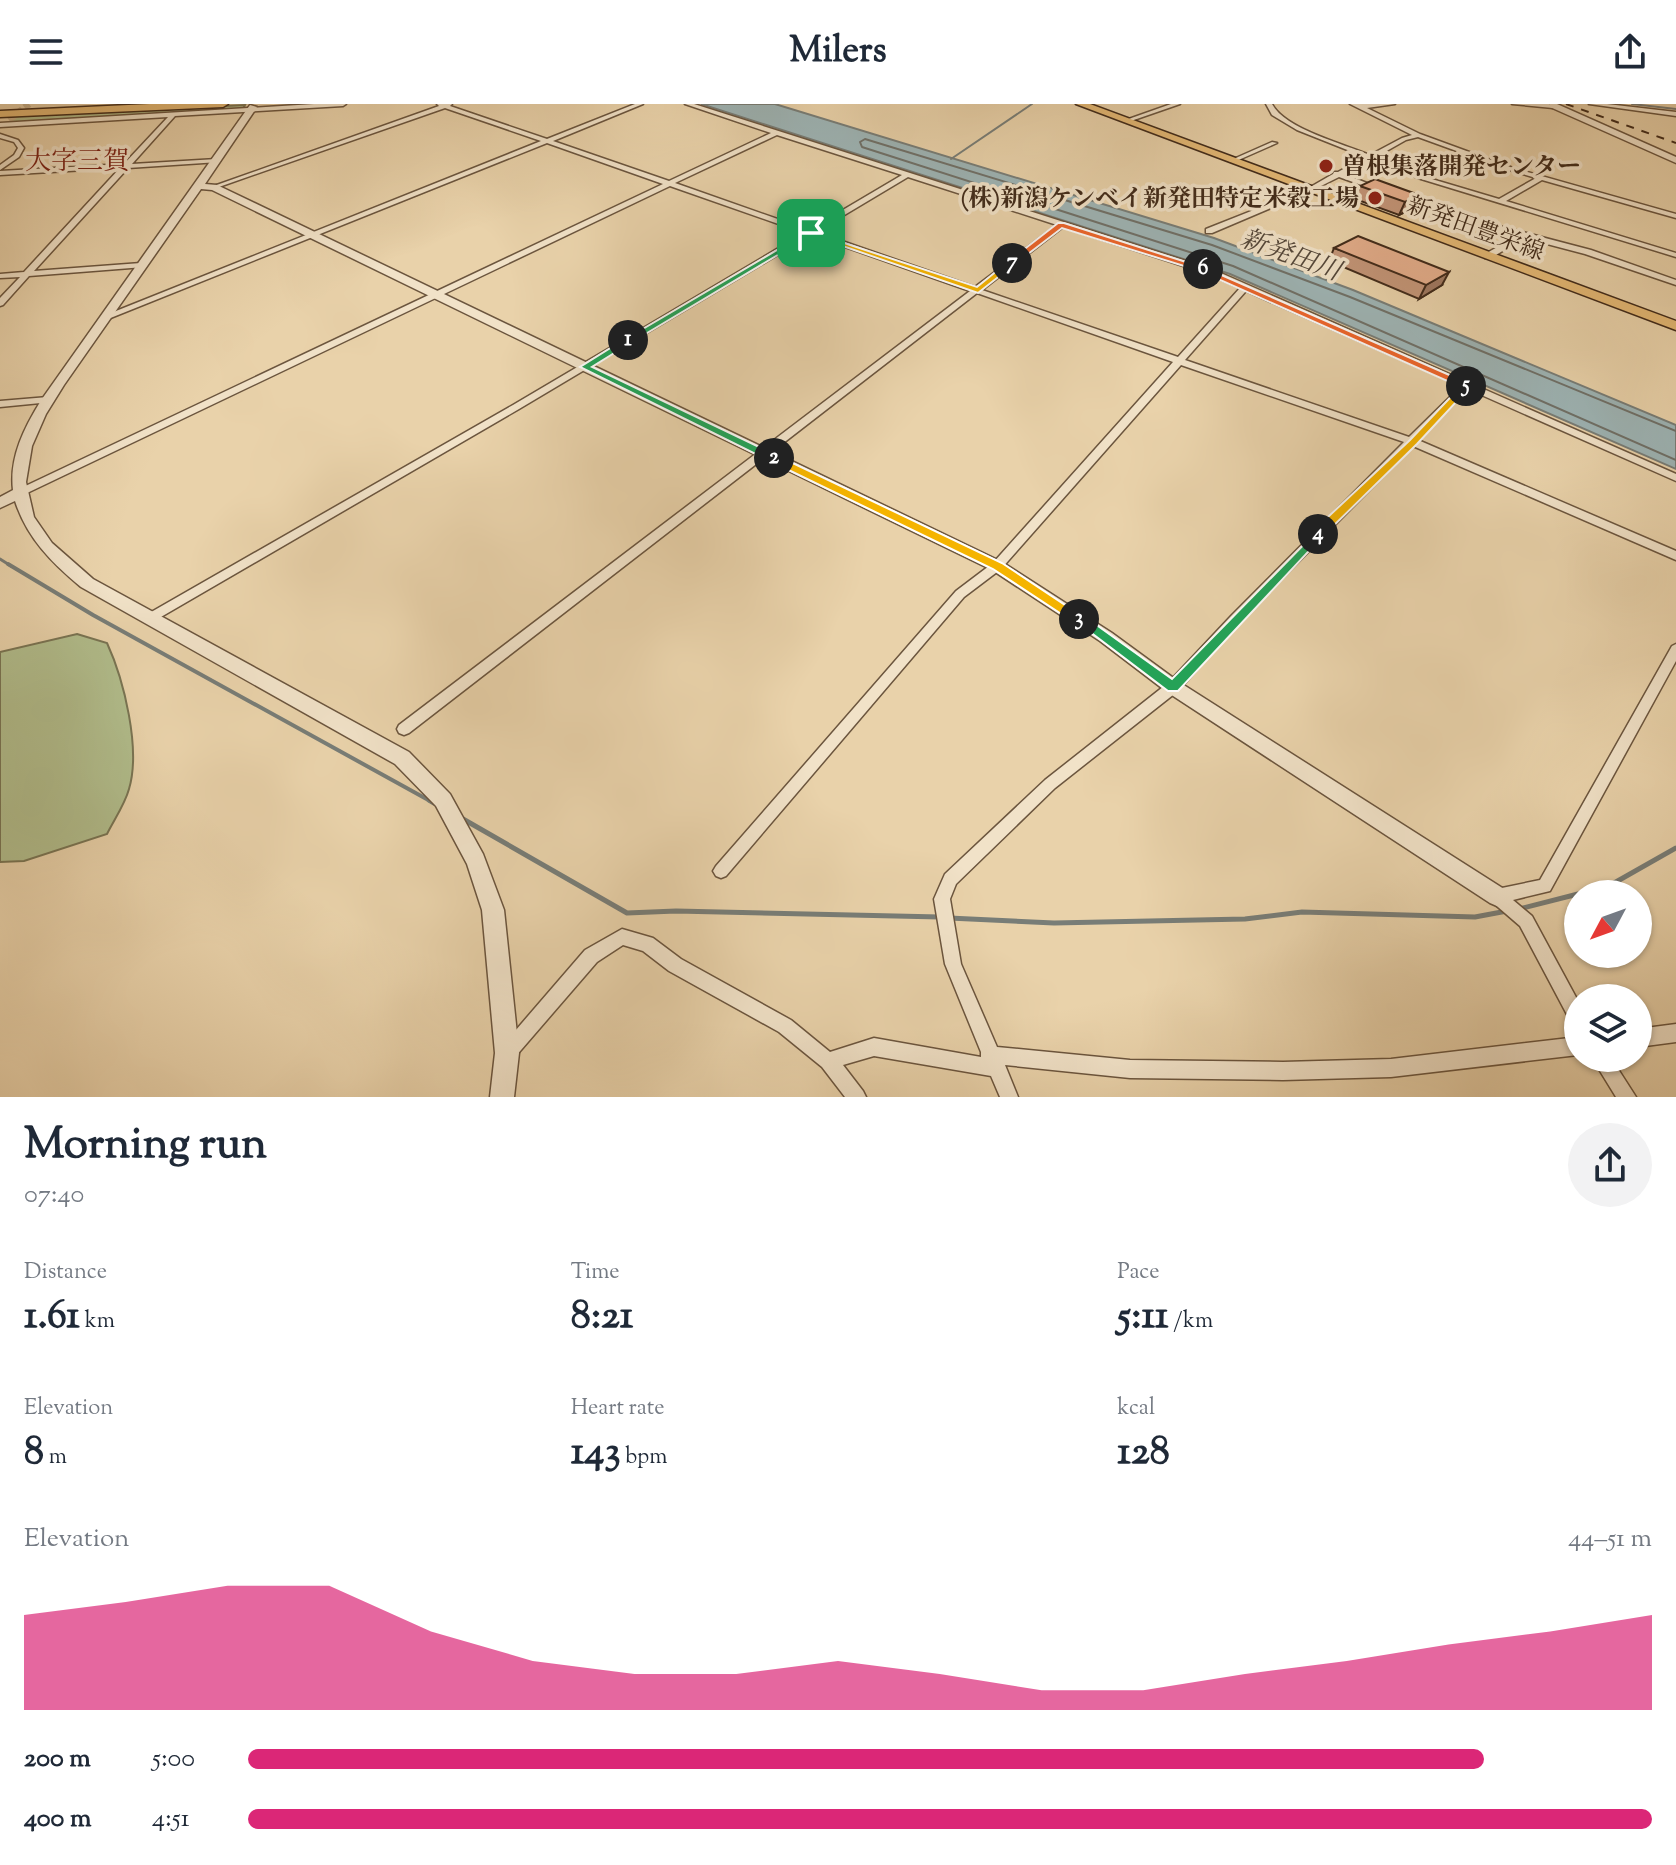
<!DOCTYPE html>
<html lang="en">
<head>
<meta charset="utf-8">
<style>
	:root { --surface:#fff; --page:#f2f2f3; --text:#1f2937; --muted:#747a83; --accent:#db2777 }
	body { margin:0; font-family:"Sorts Mill Goudy","Noto Serif JP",serif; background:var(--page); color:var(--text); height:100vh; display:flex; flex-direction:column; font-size:30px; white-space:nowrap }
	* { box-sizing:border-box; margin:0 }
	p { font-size:26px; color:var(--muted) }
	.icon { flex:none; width:44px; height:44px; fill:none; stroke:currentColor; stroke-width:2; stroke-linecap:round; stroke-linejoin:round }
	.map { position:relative; height:993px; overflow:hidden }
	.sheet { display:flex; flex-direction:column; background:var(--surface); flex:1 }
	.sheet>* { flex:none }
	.needle { width:52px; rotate:229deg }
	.controls { position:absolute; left:1564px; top:776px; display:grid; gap:16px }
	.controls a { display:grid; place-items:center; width:88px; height:88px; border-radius:50%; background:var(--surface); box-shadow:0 2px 6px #0004; font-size:40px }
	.pin { position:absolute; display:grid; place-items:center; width:68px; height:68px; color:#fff; margin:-34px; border-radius:16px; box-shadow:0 4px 12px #0006 }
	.km { position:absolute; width:40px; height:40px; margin:-20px; border-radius:50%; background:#222; color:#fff; font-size:22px; line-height:40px; text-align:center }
	.round { display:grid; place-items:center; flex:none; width:84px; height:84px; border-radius:42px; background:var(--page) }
	.overview { display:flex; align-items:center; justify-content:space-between; height:136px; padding:0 24px }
	h1 { font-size:44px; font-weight:800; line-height:60px }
	.stats { display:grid; grid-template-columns:repeat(3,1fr); gap:12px; height:136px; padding:8px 24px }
	.stats div { display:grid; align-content:center }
	.stats b { font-size:40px; font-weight:800 }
	.stats small { font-size:22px; font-weight:400 }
	.stats p { font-size:22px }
	.chart { height:224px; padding:16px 24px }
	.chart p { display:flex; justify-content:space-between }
	.chart svg { width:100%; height:144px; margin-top:8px; fill:var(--accent); opacity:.7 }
	ul { padding:0 24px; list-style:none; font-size:26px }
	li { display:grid; grid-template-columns:128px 96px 1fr; align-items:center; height:60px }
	li i { height:20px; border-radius:10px; background:var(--accent) }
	header { display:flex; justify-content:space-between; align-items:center; height:104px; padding:0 24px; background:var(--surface); font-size:36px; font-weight:800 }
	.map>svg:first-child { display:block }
	.green { fill:#b1bd8c; stroke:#797453; stroke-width:2 }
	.water { fill:#9db4b5; stroke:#787d77; stroke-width:2 }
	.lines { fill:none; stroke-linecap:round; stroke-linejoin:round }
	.shore { stroke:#6f7068; stroke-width:2 }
	.stream-far3 { stroke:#787d77; stroke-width:2 }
	.stream-far2 { stroke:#787d77; stroke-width:3 }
	.stream-far1 { stroke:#787d77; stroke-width:4 }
	.stream { stroke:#787d77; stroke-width:5 }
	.minor-tunnel { stroke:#c7b18d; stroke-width:7; stroke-dasharray:7 3; stroke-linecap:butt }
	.minor-casing { stroke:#6b553e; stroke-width:3 }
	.tertiary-casing { stroke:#6b553e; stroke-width:3 }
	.primary-casing { stroke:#412b1a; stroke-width:3 }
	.motorway-casing { stroke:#412b1a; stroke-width:3 }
	.minor { fill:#f1e2c8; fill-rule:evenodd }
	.tertiary { fill:#f1e2c8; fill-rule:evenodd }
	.primary { fill:#e4b975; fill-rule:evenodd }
	.motorway { fill:#e4b975; fill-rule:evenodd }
	.rail { stroke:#412b1a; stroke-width:2; stroke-dasharray:8 8; stroke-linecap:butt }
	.wall { fill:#c39578; stroke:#412b1a; stroke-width:2 }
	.shaded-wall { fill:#9f7961; stroke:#412b1a; stroke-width:2 }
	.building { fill:#e3ad8b; stroke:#412b1a; stroke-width:2 }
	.split-1 { fill:#22a559; stroke:#fff; stroke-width:2 }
	.split-2 { fill:#22a559; stroke:#fff; stroke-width:2 }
	.split-3 { fill:#f5b400; stroke:#fff; stroke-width:2 }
	.split-4 { fill:#22a559; stroke:#fff; stroke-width:2 }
	.split-5 { fill:#f5b400; stroke:#fff; stroke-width:2 }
	.split-6 { fill:#f0652b; stroke:#fff; stroke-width:2 }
	.split-7 { fill:#f0652b; stroke:#fff; stroke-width:2 }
	.split-8 { fill:#f5b400; stroke:#fff; stroke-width:2 }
	.poi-dot { fill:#8f2418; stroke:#f1e2c8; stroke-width:3 }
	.labels { text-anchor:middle; stroke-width:7; stroke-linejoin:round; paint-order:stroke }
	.far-poi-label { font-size:24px; font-weight:bold; fill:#412b1a; stroke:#f1e2c8; text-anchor:start }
	.far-street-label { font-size:24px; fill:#412b1a; stroke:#f1e2c8 }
	.far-quarter-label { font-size:26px; fill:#7a1f14; stroke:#f1e2c8 }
	.far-water-label { font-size:26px; font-style:italic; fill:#534639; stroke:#f1e2c8 }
</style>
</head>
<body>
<header><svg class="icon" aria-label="menu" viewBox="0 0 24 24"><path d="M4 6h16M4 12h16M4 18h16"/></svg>Milers<svg class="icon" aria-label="share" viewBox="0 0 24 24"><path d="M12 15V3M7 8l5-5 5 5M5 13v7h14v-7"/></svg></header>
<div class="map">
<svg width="1676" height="993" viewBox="0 0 1676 993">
	<rect width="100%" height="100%" fill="#e9d2aa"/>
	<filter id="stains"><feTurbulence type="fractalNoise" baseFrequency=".0025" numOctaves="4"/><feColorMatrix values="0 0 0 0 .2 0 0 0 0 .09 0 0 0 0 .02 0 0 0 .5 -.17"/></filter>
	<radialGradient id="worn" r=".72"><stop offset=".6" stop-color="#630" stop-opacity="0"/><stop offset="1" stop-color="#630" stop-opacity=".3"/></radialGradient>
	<path class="green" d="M245,1L243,5L14,20L11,16L16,12Z
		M77,530L107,539C124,576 141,645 129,685C125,700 114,716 107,730L24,757L0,758V548Z"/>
	<path class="water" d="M701,0H775L1214,134L1353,186L1676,321V365L1230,170Z"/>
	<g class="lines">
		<path class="shore" d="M1676,327L1350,193L1212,141L865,35L860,38L862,43L1233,162L1676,356"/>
		<path class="stream-far3" d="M1632,0L1676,5
			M951,55L1032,0"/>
		<path class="stream-far2" d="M0,455L11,462"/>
		<path class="stream-far1" d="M8,460L93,511L432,698"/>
		<path class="stream" d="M429,696L434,699
			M463,715L627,809L676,807L940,813
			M1580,790L1607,783L1676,744
			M1519,805L1578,790
			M949,814L1054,819L1245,815L1302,808L1475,813L1507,807"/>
		<path class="minor-tunnel" d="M9,16L29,0"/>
		<defs>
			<path id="minor" d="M314,0H346L343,2L175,12L132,60L217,55L220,57L219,58L128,64L34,167L141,159L145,161L144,163L29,172L3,201L0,202V194L20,173L0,174V170L24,168L120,64L0,71V67L124,60L168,13L0,23V19Z
				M437,0H452L450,2L547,35L635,0H643L553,37L669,77L771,29L685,0H694L1214,166L1676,370V377L1468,285L1418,336L1676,447V456L1413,342L1239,518L1178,587L1055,684L956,780L950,795L961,860L997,943L1130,956L1283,958L1391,955L1578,933V951L1391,973L1283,976L1130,974L1005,961L1018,993H1000L991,972L874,952L843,961L863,987L866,993H845L822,963L779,928L669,867L643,847L623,841L597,858L515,953L509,956L503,953L500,947L503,941L585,846L622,825L653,834L681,855L791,916L830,948L874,934L981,953V948L945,860L934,795L945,770L1045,676L1168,579L1231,512L1404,338L1181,261L1001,465L964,493L726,772L721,774L716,772L713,767L716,762L956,487L993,459L1173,258L977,189L409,629L404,631L399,629L397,625L399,621L970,187L811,131L519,305L154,517H146L144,514L146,511L513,301L804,129L670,82L25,390H17L16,388L17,386L663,80L547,39L108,215L101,213L541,37L445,4L216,84L211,83L439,2ZM777,31L902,71L809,126L675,79ZM908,73L1057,121L975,183L816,128ZM1063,123L1208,170L1240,184L1178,253L982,186ZM1246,187L1461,282L1409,333L1185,256Z
				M1171,0H1180L1128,18L1123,17Z
				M1266,0H1272C1285,25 1344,40 1370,51L1402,34L1412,31L1350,0H1395L1367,4L1420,30L1513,64L1676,110V114L1542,76L1506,97L1676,149V153L1421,75L1371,56L1344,70L1382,85V87H1378L1339,73L1311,87L1212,129H1206V125L1307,85L1333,70L1334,68H1338L1365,53L1297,26L1272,11ZM1418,33L1509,66L1536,74L1499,95L1425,73L1376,53L1406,36Z
				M1512,0H1549L1556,2L1553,4Z
				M1589,0H1607L1676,8V12Z
				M0,30L18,36L24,44L19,53L0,66V61L14,51L18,44L14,38L0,34Z
				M1272,38L1277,39L1234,58L1229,57Z
				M1399,93H1403L1454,110L1591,146L1676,176V181L1585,150L1524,134L1491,154H1485V150L1517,132L1448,114L1399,95Z
				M48,293L51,294V298L0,303V297Z
				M1676,540V557L1550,787L1513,796L1532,812L1578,897V923L1572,920L1520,822L1491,797L1489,792L1491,787L1497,785L1540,776L1672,542Z
				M1676,920V938L1638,943V925Z
				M1592,954H1611L1636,993H1616Z"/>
			<path id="tertiary" d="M1550,0H1557L1676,53V59L1550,3Z
				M250,1L257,3L205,80L217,81L1002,458L1112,529L1179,578L1504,785L1507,792L1504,799L1497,802L1490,799L1167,588L1100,537L992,466L212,86L201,85L64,281L46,310L32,342L26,378L34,413L52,439L93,475L409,648L450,690L483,750L504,806L519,949L514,993H490L495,949L482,806L467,760L436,702L395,660L81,483C52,459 27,434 15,397L0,404V393L13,386C9,353 25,322 42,295Z"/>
			<path id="primary" d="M1076,0H1090L1676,217V226Z"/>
			<path id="motorway" d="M150,0H228L223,3L0,13V7Z"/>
		</defs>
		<use href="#minor" class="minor-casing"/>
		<use href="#tertiary" class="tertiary-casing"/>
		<use href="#primary" class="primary-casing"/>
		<use href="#motorway" class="motorway-casing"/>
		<use href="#minor" class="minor"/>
		<use href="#tertiary" class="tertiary"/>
		<use href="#primary" class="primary"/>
		<use href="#motorway" class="motorway"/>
		<path class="rail" d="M1566,0L1676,39"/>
	</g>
	<path class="wall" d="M1360,82L1419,91L1413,104L1399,111L1355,95Z
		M1334,144L1442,181L1419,195L1329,157Z"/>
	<path class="shaded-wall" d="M1419,91L1413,104L1399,111L1405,98Z
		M1449,168L1442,181L1419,195L1426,181Z"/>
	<path class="building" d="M1375,75L1419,91L1405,98L1360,82Z
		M1358,132L1449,168L1426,181L1334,144Z"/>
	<path class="split-1" d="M811,126L813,130L632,238L624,236Z"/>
	<path class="split-2" d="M628,233L632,238L592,263L778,352V357H770L580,263Z"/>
	<path class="split-3" d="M770,352H778L1002,459L1086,515L1084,519H1075L993,465L770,357Z"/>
	<path class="split-4" d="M1318,426L1322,427V433L1178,587H1168L1073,515L1079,510L1084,512L1172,575Z"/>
	<path class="split-5" d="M1463,280L1471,282L1417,340L1322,433H1313V427L1410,336Z"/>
	<path class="split-6" d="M1203,163L1470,280L1471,282L1463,284L1200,167Z"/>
	<path class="split-7" d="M1058,119H1064L1208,165L1200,167L1062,124L1015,160H1009V157Z"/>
	<path class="split-8" d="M808,127L977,183L1009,157L1016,159L978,189L808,130Z"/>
	<g class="poi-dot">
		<circle cx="1326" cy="62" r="8"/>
		<circle cx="1375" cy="94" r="8"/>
	</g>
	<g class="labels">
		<g class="far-poi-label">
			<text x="1342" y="70">曽根集落開発センター</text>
			<text x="1359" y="102" text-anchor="end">(株)新潟ケンベイ新発田特定米穀工場</text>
		</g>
		<g class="far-street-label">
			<text transform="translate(1476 124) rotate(20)" y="8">新発田豊栄線</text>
		</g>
		<g class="far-quarter-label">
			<text x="77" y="65">大字三賀</text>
		</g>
		<g class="far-water-label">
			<text transform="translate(1291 150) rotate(20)" y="9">新発田川</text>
		</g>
	</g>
	<rect width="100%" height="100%" filter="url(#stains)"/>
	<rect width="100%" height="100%" fill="url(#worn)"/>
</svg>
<div class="controls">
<a><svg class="needle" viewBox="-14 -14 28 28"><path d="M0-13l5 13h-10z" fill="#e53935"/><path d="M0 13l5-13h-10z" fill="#747a83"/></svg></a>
<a><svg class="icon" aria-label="layers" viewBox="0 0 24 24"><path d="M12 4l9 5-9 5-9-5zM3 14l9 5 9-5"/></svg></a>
</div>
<div class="pin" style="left:811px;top:129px;background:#1e9e55"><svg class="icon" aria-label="arrive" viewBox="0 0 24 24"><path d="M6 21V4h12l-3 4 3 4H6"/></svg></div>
<b class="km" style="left:628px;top:236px">1</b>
<b class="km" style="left:774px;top:354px">2</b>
<b class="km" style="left:1079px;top:515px">3</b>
<b class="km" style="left:1318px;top:430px">4</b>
<b class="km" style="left:1466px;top:282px">5</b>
<b class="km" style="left:1203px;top:165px">6</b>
<b class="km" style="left:1012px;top:159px">7</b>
</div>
<section class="sheet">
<div class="overview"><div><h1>Morning run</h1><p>07:40</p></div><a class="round"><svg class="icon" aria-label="share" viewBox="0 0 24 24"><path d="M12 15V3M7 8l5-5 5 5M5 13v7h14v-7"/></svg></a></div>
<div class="stats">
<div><p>Distance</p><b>1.61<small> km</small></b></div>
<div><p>Time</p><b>8:21</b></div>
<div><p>Pace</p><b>5:11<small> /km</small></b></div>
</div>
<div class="stats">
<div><p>Elevation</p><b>8<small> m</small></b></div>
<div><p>Heart rate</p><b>143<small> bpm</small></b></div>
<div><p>kcal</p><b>128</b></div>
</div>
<div class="chart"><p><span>Elevation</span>44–51 m</p>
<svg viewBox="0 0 160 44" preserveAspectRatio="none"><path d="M0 44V15L10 11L20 6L30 6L40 20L50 29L60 33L70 33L80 29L90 33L100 38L110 38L120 33L130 29L140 24L150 20L160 15V44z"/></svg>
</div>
<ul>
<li><b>200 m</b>5:00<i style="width:88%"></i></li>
<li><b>400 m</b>4:51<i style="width:100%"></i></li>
</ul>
</section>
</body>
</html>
